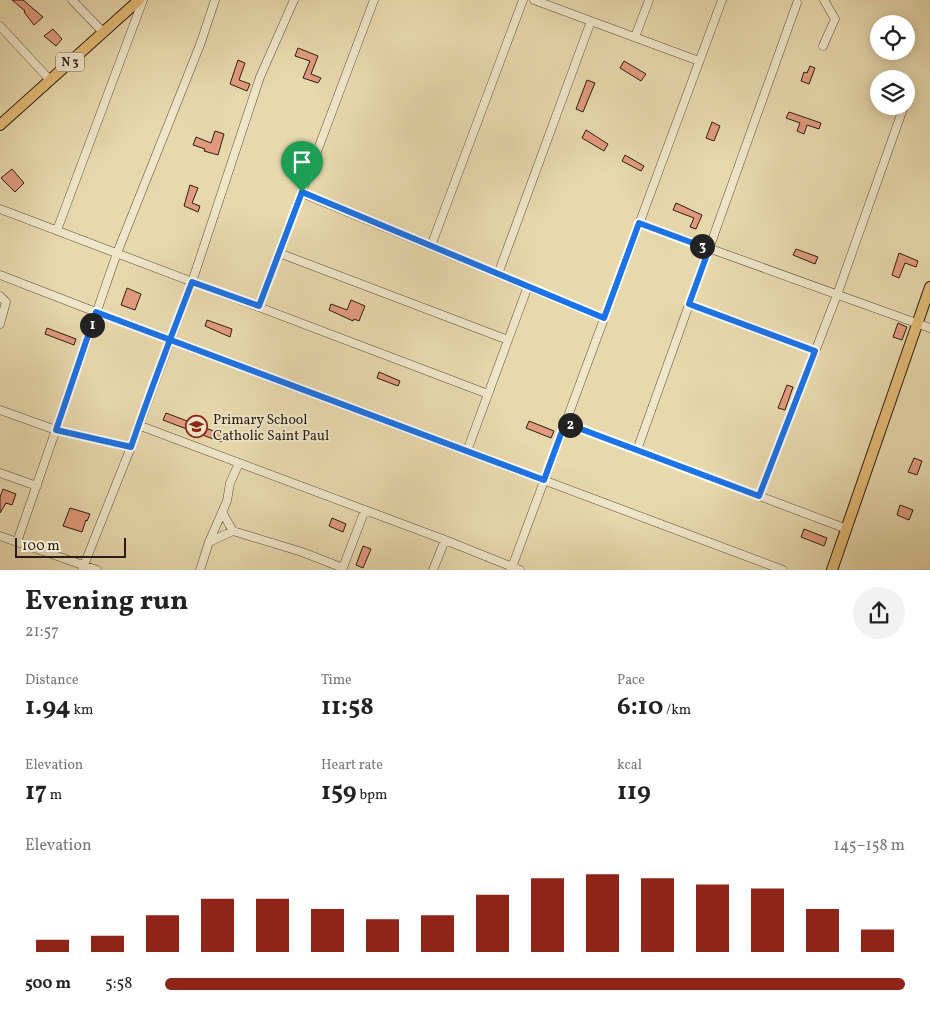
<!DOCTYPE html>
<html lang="en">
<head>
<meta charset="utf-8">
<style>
	:root { --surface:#fff; --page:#f2f2f2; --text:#222; --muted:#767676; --accent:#8f2418 }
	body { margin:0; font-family:Vollkorn,serif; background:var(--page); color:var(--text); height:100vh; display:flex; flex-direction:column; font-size:19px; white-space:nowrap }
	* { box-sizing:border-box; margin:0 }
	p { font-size:16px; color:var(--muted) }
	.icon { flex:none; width:28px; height:28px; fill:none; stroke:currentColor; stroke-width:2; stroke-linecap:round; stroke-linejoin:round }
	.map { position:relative; height:570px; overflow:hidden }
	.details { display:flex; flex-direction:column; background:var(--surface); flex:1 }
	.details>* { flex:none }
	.controls { position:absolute; left:870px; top:15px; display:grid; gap:10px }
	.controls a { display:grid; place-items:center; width:45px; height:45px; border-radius:50%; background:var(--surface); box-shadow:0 2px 12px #0003; font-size:25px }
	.scale { position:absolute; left:15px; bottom:12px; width:111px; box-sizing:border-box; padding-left:5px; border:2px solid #2b1b13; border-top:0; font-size:14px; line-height:18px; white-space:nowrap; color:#2b1b13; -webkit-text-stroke:4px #f0e6ca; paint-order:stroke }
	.pin { position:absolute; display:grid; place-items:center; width:42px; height:42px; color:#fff; margin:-51px -21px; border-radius:50% 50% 50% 0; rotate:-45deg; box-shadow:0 0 5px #0007 }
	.pin .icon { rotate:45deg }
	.km { position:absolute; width:25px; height:25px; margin:-12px; border-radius:50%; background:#222; color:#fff; font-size:14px; line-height:25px; text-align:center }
	.round { display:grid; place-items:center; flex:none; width:52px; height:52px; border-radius:26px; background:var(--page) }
	.overview { display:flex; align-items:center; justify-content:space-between; height:85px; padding:0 25px }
	h1 { font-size:28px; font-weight:700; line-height:38px }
	.metrics { display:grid; grid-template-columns:repeat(3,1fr); gap:8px; height:85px; padding:5px 25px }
	.metrics div { display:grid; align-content:center }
	.metrics b { font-size:25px; font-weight:700 }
	.metrics small { font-size:14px; font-weight:400 }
	.metrics p { font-size:14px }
	.chart { height:140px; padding:10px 25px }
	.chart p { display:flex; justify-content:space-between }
	.chart svg { width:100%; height:90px; margin-top:5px; stroke:var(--accent); stroke-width:6 }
	ul { padding:0 25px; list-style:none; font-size:16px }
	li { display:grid; grid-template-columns:80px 60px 1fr; align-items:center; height:38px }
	li i { height:12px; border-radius:6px; background:var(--accent) }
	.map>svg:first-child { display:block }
	.building { fill:#e29b7e; stroke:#2b1b13 }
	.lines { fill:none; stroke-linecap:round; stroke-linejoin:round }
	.minor-casing { stroke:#5a4a3a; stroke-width:9 }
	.major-casing { stroke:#2b1b13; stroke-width:12 }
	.minor { stroke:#f0e6ca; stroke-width:8 }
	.major { stroke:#e4bc76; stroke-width:10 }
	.route-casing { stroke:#fff; stroke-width:10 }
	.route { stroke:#1a73e8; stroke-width:6 }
	.labels { text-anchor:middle; stroke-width:4; stroke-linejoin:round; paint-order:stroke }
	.shield { fill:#f0e6ca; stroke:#66584a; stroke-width:1 }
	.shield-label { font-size:12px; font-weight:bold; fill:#2b1b13 }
	.poi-label { font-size:14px; fill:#2b1b13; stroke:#f0e6ca; text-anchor:start }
</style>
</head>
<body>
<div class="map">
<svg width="930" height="570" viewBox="0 0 930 570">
	<rect width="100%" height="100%" fill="#e8d9ad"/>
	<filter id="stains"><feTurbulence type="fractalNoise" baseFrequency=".004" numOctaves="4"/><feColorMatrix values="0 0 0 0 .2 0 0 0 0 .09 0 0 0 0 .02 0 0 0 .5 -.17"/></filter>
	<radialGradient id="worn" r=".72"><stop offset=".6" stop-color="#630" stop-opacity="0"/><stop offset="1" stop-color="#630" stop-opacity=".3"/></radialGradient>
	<path class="building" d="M12,0H23L43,17L34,25L24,12L25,11Z
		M53,29L62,39L56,46L44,36Z
		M298,48L318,56L311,74L321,78L318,83L303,78L310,61L295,56Z
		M238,60L245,63L239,80L250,84L247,91L230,84Z
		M624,61L646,74L641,81L620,68Z
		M810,66L815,68L809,84L801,81L804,72L807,73Z
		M587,80L595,83L583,112L576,109Z
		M789,112L821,123L819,129L807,125L804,134L797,131L800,123L786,118Z
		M712,122L720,126L714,141L706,138Z
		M586,130L608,144L604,151L582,138Z
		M215,131L224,134L218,155L204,151L205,149L193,145L196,137L211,143Z
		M625,155L644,166L641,171L622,161Z
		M12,169L24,183L15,192L1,178Z
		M190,185L198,188L192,203L200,206L198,212L184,206Z
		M676,203L702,215L696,229L690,227L694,218L673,210Z
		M796,249L818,257L815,264L793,255Z
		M899,253L918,261L916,267L905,263L899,278L892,275Z
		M127,288L141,294L135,310L121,305Z
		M351,300L365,306L359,321L354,319L353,321L329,310L331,304L347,310Z
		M207,320L232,329L230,337L205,326Z
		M898,323L907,327L902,340L893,337Z
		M47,328L76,339L74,345L45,334Z
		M379,372L400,381L398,386L377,378Z
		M787,385L793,387L785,410L778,408Z
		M166,413L224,435L221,442L163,420Z
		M529,421L554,431L551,438L526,428Z
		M914,458L922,461L917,475L908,472Z
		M3,489L16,494L12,505L6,503L0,513V497Z
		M900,505L913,510L909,520L897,515Z
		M70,508L90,514L87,521L86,520L82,532L63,526Z
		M332,518L346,524L343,532L329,526Z
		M804,529L827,538L824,546L801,537Z
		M363,546L371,549L363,568L356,565Z"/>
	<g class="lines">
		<defs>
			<path id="minor" d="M72,0L103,32
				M534,0L699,61
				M0,26L50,80
				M635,37L649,0
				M823,46L835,19L824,0
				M302,193L604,318
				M0,209L488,394
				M639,223L930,328
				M57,230L143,0
				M431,246L523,0
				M279,253L508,340
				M498,274L591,21
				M0,275L96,312L783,570
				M0,296L6,302L0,324
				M689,304L815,351
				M259,306L374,0
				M0,410L56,430L131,447
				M565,423L847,529
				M138,425L445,540L520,570
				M637,450L797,3
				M467,451L528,286
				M0,473L37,486
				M759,496L837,295L904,106
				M222,512L233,531
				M0,536L97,570
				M17,542L117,253L200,45L215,0
				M209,542L227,501L230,483L239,463
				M82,570L131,447L192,282L260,77L294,0
				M200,570L209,542L233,531L302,552L343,568
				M342,570L365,510
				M433,570L445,540
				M511,570L722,0"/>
			<path id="major" d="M0,125L139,0
				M832,570L930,287"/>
		</defs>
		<use href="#minor" class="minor-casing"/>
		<use href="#major" class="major-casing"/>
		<use href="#minor" class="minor"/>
		<use href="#major" class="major"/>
	</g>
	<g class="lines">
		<defs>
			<path id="route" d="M302,192L259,306L192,282C171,337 150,391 131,447L56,430L96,312L544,480L565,423L759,496L815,351L689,304L709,249L639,223L604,318L302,192"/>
		</defs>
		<use href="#route" class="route-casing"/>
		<use href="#route" class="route"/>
	</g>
	<defs>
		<symbol id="school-ring" viewBox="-11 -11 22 22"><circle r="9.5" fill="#f0e6ca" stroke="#8f2418" stroke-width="1.5"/><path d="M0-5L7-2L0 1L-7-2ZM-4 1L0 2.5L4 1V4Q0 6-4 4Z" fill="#8f2418"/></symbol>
	</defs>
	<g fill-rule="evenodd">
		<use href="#school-ring" x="184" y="414" width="25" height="25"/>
	</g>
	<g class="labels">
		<rect class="shield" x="56" y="52.5" width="28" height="19" rx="4"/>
		<g class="shield-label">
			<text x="70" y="66">N 3</text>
		</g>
		<g class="poi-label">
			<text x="213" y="424">Primary School<tspan x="213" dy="16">Catholic Saint Paul</tspan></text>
		</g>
	</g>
	<rect width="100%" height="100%" filter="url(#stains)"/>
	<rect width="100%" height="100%" fill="url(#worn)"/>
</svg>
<div class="controls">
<a><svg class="icon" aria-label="locate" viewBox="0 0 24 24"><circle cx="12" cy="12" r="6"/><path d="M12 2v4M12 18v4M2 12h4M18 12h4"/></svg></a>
<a><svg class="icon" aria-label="layers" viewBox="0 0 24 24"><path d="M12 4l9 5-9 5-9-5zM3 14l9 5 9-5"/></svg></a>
</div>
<div class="scale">100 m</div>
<div class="pin" style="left:302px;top:192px;background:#1e9e55"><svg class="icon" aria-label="arrive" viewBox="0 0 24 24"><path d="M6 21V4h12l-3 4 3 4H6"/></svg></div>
<b class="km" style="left:92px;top:325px">1</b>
<b class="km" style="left:570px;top:425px">2</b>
<b class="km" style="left:702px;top:246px">3</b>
</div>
<section class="details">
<div class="overview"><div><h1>Evening run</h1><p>21:57</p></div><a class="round"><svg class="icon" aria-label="share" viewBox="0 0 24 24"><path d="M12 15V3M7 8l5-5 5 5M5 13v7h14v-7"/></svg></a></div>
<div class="metrics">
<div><p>Distance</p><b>1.94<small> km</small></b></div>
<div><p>Time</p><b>11:58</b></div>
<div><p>Pace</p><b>6:10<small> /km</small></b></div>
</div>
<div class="metrics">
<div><p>Elevation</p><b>17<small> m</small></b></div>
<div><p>Heart rate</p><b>159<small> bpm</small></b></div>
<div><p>kcal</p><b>119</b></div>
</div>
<div class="chart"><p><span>Elevation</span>145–158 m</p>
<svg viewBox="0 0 160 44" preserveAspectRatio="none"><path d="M5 44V38M15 44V36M25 44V26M35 44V18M45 44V18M55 44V23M65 44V28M75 44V26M85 44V16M95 44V8M105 44V6M115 44V8M125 44V11M135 44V13M145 44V23M155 44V33"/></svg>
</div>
<ul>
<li><b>500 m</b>5:58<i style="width:100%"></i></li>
</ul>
</section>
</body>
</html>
